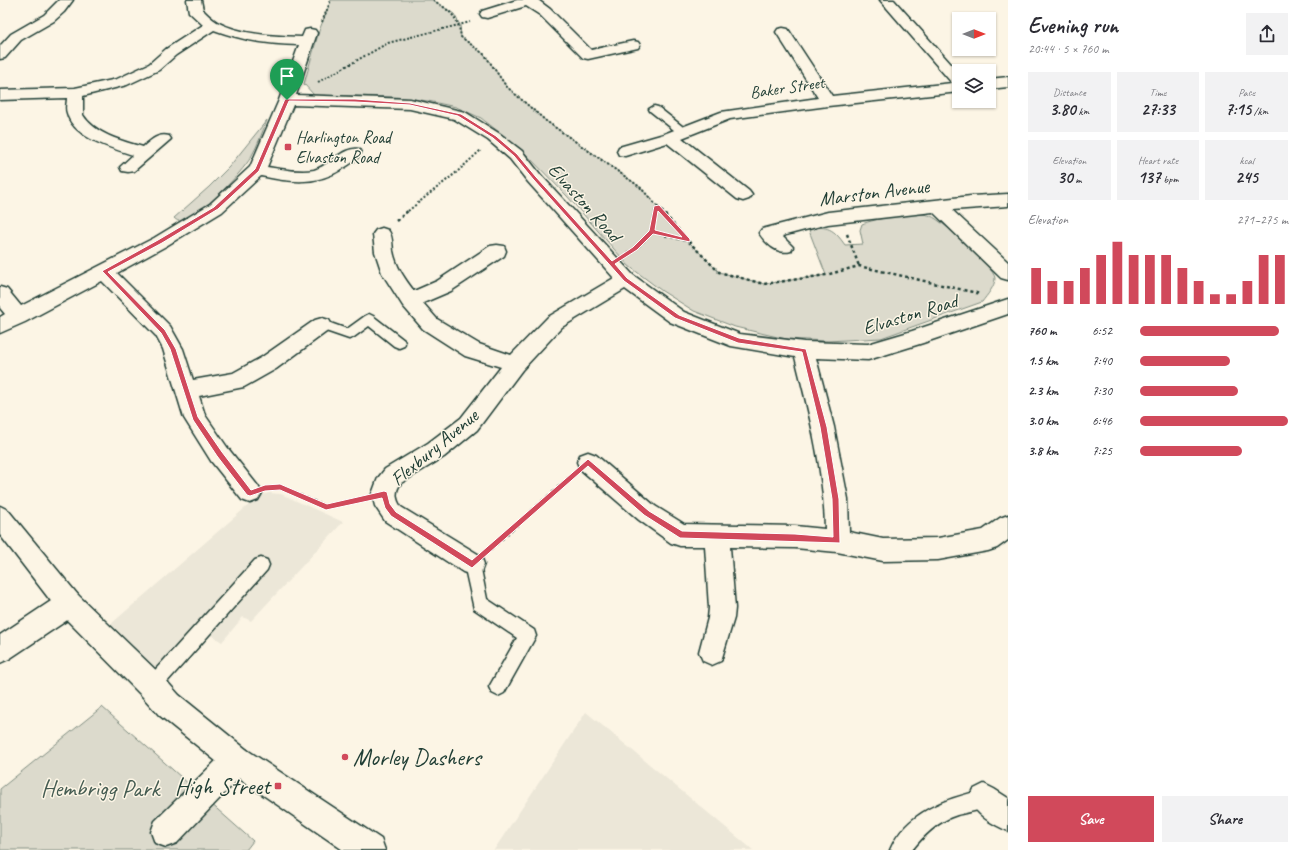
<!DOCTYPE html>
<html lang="en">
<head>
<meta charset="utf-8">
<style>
	:root { --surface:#fff; --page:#f2f2f3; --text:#2b2b33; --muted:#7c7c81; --accent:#d1495b }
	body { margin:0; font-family:Caveat,sans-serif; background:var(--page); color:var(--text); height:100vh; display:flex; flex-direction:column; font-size:15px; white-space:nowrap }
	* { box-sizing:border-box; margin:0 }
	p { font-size:13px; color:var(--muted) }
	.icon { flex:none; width:22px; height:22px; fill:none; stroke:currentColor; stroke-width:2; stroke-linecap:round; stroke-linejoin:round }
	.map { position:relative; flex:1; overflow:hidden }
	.sheet { display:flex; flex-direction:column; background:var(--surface); width:300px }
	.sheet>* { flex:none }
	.needle { width:26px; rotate:90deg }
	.tools { position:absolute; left:952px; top:12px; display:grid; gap:8px }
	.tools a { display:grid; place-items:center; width:44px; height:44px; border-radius:0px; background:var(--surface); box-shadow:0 1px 3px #0004; font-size:20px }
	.pin { position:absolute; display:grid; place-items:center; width:34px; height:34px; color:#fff; margin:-41px -17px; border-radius:50% 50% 50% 0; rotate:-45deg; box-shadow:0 0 4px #0007 }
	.pin .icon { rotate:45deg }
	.round { display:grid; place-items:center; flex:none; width:42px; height:42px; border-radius:0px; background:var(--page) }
	.headline { display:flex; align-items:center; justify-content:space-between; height:68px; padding:0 20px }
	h1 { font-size:22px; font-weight:700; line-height:30px }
	.metrics { display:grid; grid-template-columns:repeat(3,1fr); gap:6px; height:68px; padding:4px 20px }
	.metrics div { display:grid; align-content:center; border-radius:0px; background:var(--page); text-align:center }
	.metrics b { font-size:17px; font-weight:700 }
	.metrics small { font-size:11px; font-weight:400 }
	.metrics p { font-size:11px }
	.chart { height:112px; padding:8px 20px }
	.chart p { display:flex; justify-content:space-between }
	.chart svg { width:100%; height:72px; margin-top:4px; stroke:var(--accent); stroke-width:6 }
	.button { display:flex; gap:8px; margin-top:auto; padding:8px 20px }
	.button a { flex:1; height:46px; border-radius:0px; background:var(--accent); color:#fff; font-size:16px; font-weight:700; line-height:46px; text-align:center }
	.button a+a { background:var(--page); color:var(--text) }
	ul { padding:0 20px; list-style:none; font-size:13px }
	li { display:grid; grid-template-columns:64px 48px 1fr; align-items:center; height:30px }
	li i { height:10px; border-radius:5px; background:var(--accent) }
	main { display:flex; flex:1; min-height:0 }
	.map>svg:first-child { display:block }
	.built { fill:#ece7d8 }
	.green { fill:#dcdacc; stroke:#7e8c80 }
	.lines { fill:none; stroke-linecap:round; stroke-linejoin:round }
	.service-casing { stroke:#1f3d34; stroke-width:3 }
	.minor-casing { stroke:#1f3d34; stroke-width:3 }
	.tertiary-casing { stroke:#1f3d34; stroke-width:3 }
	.path-far2 { stroke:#1f3d34; stroke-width:2; stroke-dasharray:2 2; stroke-linecap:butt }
	.path-far1 { stroke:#1f3d34; stroke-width:2.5; stroke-dasharray:3 3; stroke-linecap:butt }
	.path { stroke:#1f3d34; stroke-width:3; stroke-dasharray:3.5 3.5; stroke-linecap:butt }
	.service { fill:#fcf5e5; fill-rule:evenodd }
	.minor { fill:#fcf5e5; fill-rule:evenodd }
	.tertiary { fill:#fcf5e5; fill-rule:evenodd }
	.route { fill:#d1495b; stroke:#fff; fill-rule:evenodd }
	.poi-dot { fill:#d1495b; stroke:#fcf5e5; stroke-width:1.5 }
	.labels { text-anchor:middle; stroke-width:3; stroke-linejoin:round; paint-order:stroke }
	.far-street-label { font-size:17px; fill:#1f3d34; stroke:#fcf5e5 }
	.far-poi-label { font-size:17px; fill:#1f3d34; stroke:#fcf5e5; text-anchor:start }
	.street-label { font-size:20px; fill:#1f3d34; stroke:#fcf5e5 }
	.near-poi-label { font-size:24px; fill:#1f3d34; stroke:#fcf5e5; text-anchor:start }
	.near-park-label { font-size:24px; fill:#455c52; stroke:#fcf5e5 }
</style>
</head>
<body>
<main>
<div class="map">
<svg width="1008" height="850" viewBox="0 0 1008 850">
	<rect width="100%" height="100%" fill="#fcf5e5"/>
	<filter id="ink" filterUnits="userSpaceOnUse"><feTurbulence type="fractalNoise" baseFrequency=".025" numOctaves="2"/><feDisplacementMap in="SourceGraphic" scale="8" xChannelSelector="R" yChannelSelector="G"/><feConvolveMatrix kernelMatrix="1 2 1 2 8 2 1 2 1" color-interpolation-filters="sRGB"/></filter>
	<g filter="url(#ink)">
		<path class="built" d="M269,493L281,494L343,522L251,621L243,617L222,642L209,634L166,682L104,630L259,496Z
			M586,712L718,821L753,850H494Z"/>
		<path class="green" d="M331,0H433L454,14L460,25L461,37L485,55L506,86L546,121L597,156L640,187L688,241L719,272L764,284L826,275L808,228C828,226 833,228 845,245L863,244L860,230L862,224C874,219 919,210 931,216C943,221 994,267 995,278C995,287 987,295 982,302L881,338L828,341L786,339L735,327L694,311L662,291L629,266L567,196L522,150L481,118L456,107L428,101L395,97L314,95L304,84L319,31Z
			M267,120C262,133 258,145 251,157C242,173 200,216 182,221C179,222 176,220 174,218L209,187L229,167Z
			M102,707L253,841L246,850H0V789Z"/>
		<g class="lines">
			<defs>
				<path id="service" d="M654,106L658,107L687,130L688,132L687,134H679L650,111L649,109Z
					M369,314L373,316L404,340L405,343L404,346L399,348L394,346L369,326L354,337L349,339L317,328L316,325L317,322L322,320L347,329L365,316Z
					M472,557L478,559L480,564L487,599L534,630L536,636L504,693L498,696L492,693L489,687L517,638L474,609L464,564L466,559Z
					M261,558L267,560L269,565L267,570L158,692L152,695L146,692L143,686L146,680L255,560Z
					M984,790L991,792L993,799L991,806C980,810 968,812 957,815C938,821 924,835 912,850H890C906,812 947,798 984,790Z"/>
				<path id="minor" d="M59,0H73L64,12L54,21L21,40L5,58L0,59V46L11,34L44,15Z
					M187,0H201L203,10C207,14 212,19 217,22C242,35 274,36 302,37L305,30L310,29L315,30L317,33L296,95L410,99L465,112L500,134L522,151L540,174L633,275L684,312L740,334L804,342L868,344L912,331L1008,299V314L923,343L868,360L816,358L834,427L848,499L849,532L883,539L938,538L983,530L1000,518L1008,515V540L997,548L988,551L938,560L883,561L837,552L795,548L730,547L735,608L734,618L721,661L712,665L703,661L699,652L708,618L709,608L705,546H680L671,543L639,520L580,469L577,462L580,455L588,452L596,455L655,506L684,524L795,526L825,529C824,470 809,413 795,357L731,346L670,322L625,289L562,327L522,370L477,430L444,457L401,483C395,491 395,498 401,507L481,556L484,564L481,572L472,575L463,572L385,521L375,506L372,494L378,478L385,469L428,443L461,418L501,367L465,356L423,329L403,306L382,273L375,252L373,234L376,230L382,228L388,230C393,236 392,244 393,251C396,267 405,279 414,291L437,281L490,246L497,245L504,246L506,251L504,256L451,291L423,303L437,319L479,344L511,355L548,317L614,278L528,182L510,159L488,140L454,119L410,109L293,105L267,167C282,169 299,173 314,170C330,165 344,146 359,149L361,153C357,160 349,165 342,169C316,186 289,182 261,176L222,212L166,246L117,273L170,326L183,349L193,380L233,373L262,357L315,320L322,318L329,320L332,325L329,330L276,369L244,387L199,396L205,415L227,447L258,486L262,493L258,500L250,503L242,500L211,461L184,418L163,349L156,336L102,281L25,322L0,333V317L5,314L0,308V287L7,289L21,306L154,238L210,204L250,167L279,100L299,45C266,44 245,41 214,30L176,55L159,70L127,85L83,96V115C95,134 122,141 143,147C151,140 158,133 169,136L171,139L134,171L128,172L122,171L120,167L133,155C112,148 73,138 67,113C65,108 67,103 67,98L0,100V90L75,88L117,79L149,64L166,49L203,25L189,12Z
					M517,0H538L550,9L591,50L633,41L638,42L640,45L638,48L588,59L583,58L540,15L526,6L487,18L482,17L480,14L482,11Z
					M880,0H894L959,73V92L828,106L730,119L682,138L749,191L752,195L749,199L743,201L737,199L667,143L625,156L619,155L617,151L619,147L664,134L721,112L818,98L776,32L778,29L783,28L788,29L832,96L952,83Z
					M1008,77V87L989,89V79Z
					M1008,194V206L952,210L1008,262V280L1001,278L933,212L828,224L782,236L793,247L791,251C778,255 766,244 759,233L762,229L828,212L971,196Z
					M69,592L78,595L82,604L78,613L9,659L0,663V635L60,595Z
					M237,746L247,750L251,760L247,770L177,843L166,847L155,843L151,832L155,821L227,750Z
					M984,784L994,789L1008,798V831C992,824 976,815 969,799L974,789Z"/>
				<path id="tertiary" d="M0,506L8,510L78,595L162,676L179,695L247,750L381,839L385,850H343L227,770L159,715L142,696L60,613L0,535Z"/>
			</defs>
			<use href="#service" class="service-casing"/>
			<use href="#minor" class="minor-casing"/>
			<use href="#tertiary" class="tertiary-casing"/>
			<path class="path-far2" d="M433,0C450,11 458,16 461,37L485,55L506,86L546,121L640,187L657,206L656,211
				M322,22L331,0
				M318,82L388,43L470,22
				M657,206L662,211
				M408,211L457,172L481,150"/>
			<path class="path-far1" d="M656,210L652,232L688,241L719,272L764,284L826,275L859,266L981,294
				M661,210L687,240
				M396,221L409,210
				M847,234L859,266
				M628,253L635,249L652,232
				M273,488H282
				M558,488L571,476"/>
			<path class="path" d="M273,488L280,487L326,507L360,500
				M490,549L559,487"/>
			<use href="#service" class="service"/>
			<use href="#minor" class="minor"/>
			<use href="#tertiary" class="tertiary"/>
		</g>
	</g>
	<path class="route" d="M285,99H355L410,103L461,114L496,136L517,154L536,177L612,261L633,247L649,231L654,206L659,205L690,239V242L653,234L637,250L615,264L627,278L679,315L739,338L806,349L827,427L839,499L840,543L680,538L644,515L588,466L472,568L391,516L385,508L382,498L326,510L280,490L265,491L250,496L247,495L217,456L193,420L170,349L161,333L102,271L158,240L214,207L255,169ZM289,101L355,102L410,105L458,116L493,138L514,156L533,179L624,281L675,318L738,343L802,352L820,427L832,499L833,537L795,534L682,531L649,511L588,459L472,560L396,512L390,504L387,492L384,491L327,504L280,484L265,485L251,490L222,452L198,417L176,349L165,330L108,272L162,243L218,209L259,171ZM658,211L682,237L655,230Z"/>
	<g class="poi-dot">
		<rect x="284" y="143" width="8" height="8" rx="2"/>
		<circle cx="345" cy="757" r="4"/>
		<rect x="274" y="782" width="8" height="8" rx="2"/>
	</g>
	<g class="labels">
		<g class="far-street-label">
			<text transform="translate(787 87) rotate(-8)" y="6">Baker Street</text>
		</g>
		<g class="far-poi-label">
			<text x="296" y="143">Harlington Road<tspan x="296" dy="20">Elvaston Road</tspan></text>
		</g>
		<g class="street-label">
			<text transform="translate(874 192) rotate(-7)" y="7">Marston Avenue</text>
			<text transform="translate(585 202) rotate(48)" y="7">Elvaston Road</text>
			<text transform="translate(910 314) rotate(-17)" y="7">Elvaston Road</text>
			<text transform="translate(434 447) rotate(-40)" y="7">Flexbury Avenue</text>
		</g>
		<g class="near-poi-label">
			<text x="353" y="765">Morley Dashers</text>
			<text x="270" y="794" text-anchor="end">High Street</text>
		</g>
		<g class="near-park-label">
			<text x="100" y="796">Hembrigg Park</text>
		</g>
	</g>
</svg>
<div class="tools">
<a><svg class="needle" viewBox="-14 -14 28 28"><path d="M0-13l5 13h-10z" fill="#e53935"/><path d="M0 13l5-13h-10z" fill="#7c7c81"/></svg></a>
<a><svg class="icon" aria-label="layers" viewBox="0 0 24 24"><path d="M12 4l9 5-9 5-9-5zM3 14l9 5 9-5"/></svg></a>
</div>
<div class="pin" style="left:287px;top:100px;background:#1e9e55"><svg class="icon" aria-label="arrive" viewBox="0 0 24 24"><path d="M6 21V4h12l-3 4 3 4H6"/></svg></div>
</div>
<section class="sheet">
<div class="headline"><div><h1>Evening run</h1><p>20:44 · 5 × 760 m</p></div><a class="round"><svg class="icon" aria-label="share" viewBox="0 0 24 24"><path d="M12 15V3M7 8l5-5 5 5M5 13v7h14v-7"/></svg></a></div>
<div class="metrics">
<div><p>Distance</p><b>3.80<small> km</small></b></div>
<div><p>Time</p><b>27:33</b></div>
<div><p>Pace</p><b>7:15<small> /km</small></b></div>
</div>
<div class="metrics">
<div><p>Elevation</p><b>30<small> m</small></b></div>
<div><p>Heart rate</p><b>137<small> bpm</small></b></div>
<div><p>kcal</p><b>245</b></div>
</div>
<div class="chart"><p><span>Elevation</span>271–275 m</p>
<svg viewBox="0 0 160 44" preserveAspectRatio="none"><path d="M5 44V22M15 44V30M25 44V30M35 44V22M45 44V14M55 44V6M65 44V14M75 44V14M85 44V14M95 44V22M105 44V30M115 44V38M125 44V38M135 44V30M145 44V14M155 44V14"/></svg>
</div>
<ul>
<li><b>760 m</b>6:52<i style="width:94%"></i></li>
<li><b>1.5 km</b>7:40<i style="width:61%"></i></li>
<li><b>2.3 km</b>7:30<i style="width:66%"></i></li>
<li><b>3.0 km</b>6:46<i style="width:100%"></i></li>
<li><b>3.8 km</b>7:25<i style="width:69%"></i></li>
</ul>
<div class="button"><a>Save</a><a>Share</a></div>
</section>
</main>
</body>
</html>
